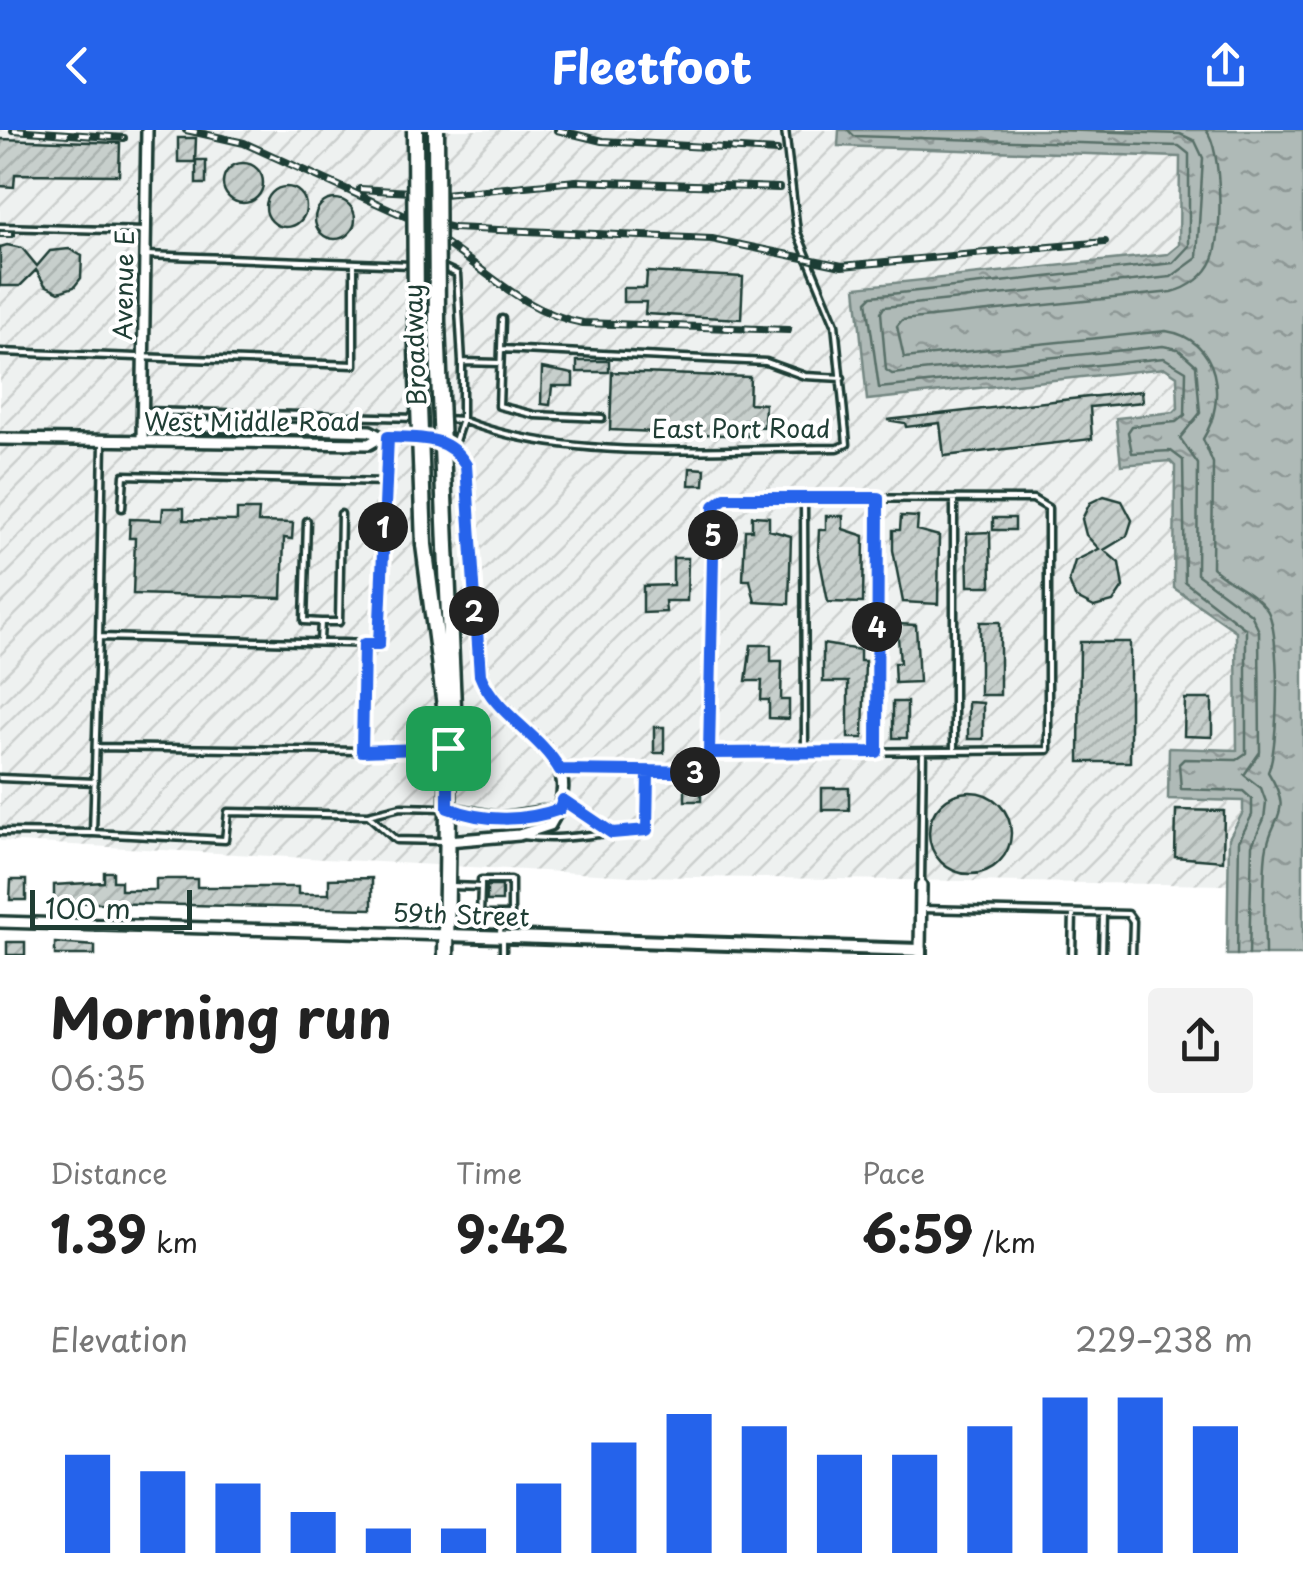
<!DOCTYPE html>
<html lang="en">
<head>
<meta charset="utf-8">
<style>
	:root { --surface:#fff; --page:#f2f2f2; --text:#222; --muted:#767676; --accent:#2563eb }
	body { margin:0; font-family:"Playpen Sans",sans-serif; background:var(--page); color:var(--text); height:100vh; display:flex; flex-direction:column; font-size:38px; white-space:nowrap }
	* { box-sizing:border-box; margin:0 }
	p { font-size:32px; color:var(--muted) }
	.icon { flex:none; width:55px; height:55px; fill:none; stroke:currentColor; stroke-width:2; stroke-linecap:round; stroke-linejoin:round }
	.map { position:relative; height:825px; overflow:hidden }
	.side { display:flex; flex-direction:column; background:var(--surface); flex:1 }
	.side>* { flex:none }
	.scale { position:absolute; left:30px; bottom:25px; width:162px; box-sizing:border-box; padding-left:10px; border:5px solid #1f3d34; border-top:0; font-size:28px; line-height:35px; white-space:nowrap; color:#1f3d34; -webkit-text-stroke:8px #fff; paint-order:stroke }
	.pin { position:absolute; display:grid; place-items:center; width:85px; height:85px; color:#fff; margin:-42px; border-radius:20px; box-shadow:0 5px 15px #0006 }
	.km { position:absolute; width:50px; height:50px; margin:-25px; border-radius:50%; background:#222; color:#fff; font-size:28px; line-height:50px; text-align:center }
	.round { display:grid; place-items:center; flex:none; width:105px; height:105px; border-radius:10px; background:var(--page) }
	.overview { display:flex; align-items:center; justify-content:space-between; height:170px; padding:0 50px }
	h1 { font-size:55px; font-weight:700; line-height:75px }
	.figures { display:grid; grid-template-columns:repeat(3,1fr); gap:15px; height:170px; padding:10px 50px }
	.figures div { display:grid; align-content:center }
	.figures b { font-size:50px; font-weight:700 }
	.figures small { font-size:28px; font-weight:400 }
	.figures p { font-size:28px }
	.chart { height:280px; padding:20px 50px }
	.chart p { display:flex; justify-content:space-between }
	.chart svg { width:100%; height:180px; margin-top:10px; stroke:var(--accent); stroke-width:6 }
	header { display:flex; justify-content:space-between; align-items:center; height:130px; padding:0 50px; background:var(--accent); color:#fff; font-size:45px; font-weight:700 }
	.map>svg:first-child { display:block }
	.industrial { fill:url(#industrial-furrows) }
	.water { fill:url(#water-ripples); stroke:#758883; stroke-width:2.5 }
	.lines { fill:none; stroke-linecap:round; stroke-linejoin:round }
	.shore { stroke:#596f68; stroke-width:2.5 }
	.building { fill:url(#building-hatch); stroke:#1f3d34; stroke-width:2.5 }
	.service-casing { stroke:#1f3d34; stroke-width:11 }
	.minor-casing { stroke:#1f3d34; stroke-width:16 }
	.tertiary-casing { stroke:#1f3d34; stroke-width:18 }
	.primary-casing { stroke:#1f3d34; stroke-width:21 }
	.service { stroke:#fff; stroke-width:4 }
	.minor { stroke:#fff; stroke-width:9 }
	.tertiary { stroke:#fff; stroke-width:10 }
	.primary { stroke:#fff; stroke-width:14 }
	.rail-casing { stroke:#1f3d34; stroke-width:8 }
	.rail { stroke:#fff; stroke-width:4; stroke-dasharray:11; stroke-linecap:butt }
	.primary-bridge-casing { stroke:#1f3d34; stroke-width:21; stroke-linecap:butt }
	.primary-bridge { stroke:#fff; stroke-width:14 }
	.route-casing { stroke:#fff; stroke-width:20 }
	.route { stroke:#2563eb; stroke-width:12 }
	.labels { text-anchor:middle; stroke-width:8; stroke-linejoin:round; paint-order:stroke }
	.street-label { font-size:25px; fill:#1f3d34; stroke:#fff }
</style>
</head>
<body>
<header><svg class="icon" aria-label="back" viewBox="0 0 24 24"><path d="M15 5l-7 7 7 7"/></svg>Fleetfoot<svg class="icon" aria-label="share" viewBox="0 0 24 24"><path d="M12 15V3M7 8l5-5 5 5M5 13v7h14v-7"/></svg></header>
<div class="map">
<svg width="1303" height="825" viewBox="0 0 1303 825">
	<defs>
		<pattern id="industrial-furrows" width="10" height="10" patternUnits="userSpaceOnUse" patternTransform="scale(2.5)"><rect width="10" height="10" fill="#eef1f0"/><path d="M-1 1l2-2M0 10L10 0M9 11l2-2" fill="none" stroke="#ccd0ce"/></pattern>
		<pattern id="water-ripples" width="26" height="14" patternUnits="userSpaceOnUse" patternTransform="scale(2.5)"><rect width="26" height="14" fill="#afbab7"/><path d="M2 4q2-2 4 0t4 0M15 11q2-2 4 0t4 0" fill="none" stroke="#8e9896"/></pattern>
		<pattern id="building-hatch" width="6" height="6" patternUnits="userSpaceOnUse" patternTransform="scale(2.5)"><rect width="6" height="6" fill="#c7cfcc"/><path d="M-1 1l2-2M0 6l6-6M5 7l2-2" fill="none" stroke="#aab3b0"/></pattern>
	</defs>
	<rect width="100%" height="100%" fill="#fff"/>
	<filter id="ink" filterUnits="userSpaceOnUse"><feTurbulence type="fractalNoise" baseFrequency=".01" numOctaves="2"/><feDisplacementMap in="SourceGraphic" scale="20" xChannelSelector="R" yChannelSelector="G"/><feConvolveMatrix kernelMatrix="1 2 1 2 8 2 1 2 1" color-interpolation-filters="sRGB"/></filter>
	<g filter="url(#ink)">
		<path class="industrial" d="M0,0H839V16L1180,26L1179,115L1168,124L857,157L1165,238L1178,246V278L1174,283L1117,288L1175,336L1174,458L1236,501L1237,621L1169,619L1243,671V682L1229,708L1228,755L633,746L0,711Z"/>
		<path class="water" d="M839,0H1303V825H1227L1229,708L1243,682V671L1168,669L1169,618L1237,620L1236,501L1174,458L1175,336L1170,331L1121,335L1116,288L1174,282L1178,278L1177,246L1165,238L867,270L856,157L1168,124L1179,115L1180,27L838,16Z"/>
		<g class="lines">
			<path class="shore" d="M848,0L854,6L1179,16L1189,24V116L1173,133L872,166L867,171L879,258L1164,228L1186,241L1185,285L1176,292L1132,296L1128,302L1132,323L1171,321L1183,330L1185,452L1246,499V623L1236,630L1184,629L1179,634L1181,659L1243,661L1252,669V685L1239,711L1237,825
				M1055,0L1180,4L1195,11L1203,28L1197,128L1171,147L884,177L881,182L886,240L892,244L1163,216L1178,219L1196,235L1200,283L1180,308L1198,334L1197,444L1251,484L1259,501L1260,622L1244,645L1261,658L1266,672L1264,689L1252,715L1249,825
				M1206,0C1222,19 1223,106 1213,129C1206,146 1189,158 1172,162L902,190L897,196L904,228L1166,201C1220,209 1227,270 1203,309L1213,333L1212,437C1228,453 1254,461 1267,480C1281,501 1279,618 1268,642C1295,685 1271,685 1266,722C1262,756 1265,791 1265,825"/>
		</g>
		<path class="building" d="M178,8H196L195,32H178Z
			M0,9L120,13L119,45L15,44L14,57L0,56Z
			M196,30H206V54H196Z
			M223 53a20 20 0 1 1 40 0a20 20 0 1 1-40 0Z
			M266 77a20 20 0 1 1 40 0a20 20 0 1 1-40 0Z
			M315 89a20 20 0 1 1 40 0a20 20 0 1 1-40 0Z
			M7,115L22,118L37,136L50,121L69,119L82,126L81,148L74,157L59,162L45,155L36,140L20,156H0V117Z
			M647,142L743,147L741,189L645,184L646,172H623V158H646Z
			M577,231H609V242H577Z
			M542,238L573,244V256H552L550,275L541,274Z
			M612,242L750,247L749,273L765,274L764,297L748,296V306L610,300Z
			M1142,261L1143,272L1090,277L1092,309L944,326L940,293L906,297L905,293L887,290Z
			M690,338L705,339L704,355H689Z
			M1104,366L1122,371L1132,390L1127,406L1104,420L1119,433L1123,457L1113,472L1094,477L1075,467L1069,451L1075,431L1099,419L1086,405L1082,389L1090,373Z
			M163,378H184V390L237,391V380H259L258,392L293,393L292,409L284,408L282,468L133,464L135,408H129L130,389L162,390Z
			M752,386L769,387V400L791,406L789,474L755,472L750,450H743L745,400H752Z
			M826,386H843V399L864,406L863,473L828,472L818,421L819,400H826Z
			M901,386L918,387L917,400L939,406L938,474L903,472L893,420V400H900Z
			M993,388H1015V400H993Z
			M990,402L991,456H968L967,403Z
			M673,428H688L687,471H665L666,482L643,483V456L673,455Z
			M980,492H1000V565H980Z
			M897,494L916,495L919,552L895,553L894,533H900Z
			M1080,512H1130V632H1079Z
			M823,514L860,520V531H865L863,608H848V552H823Z
			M751,515H771V531H782L781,570H789V589L769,588V570H761L762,551H746Z
			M1185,569H1212V607L1184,606Z
			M893,572H907V608H893Z
			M968,572L983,573V609H968Z
			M654,597H664V623H654Z
			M822,658H849V680H822Z
			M685,659H701V671H685Z
			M929 703a41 41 0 1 1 82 0a41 41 0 1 1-82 0Z
			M1176,680L1224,681L1223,731L1175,727Z
			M104,742H113V751H121V760H156V749H197V757H298V764H329V749L372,748V779L54,772V755L104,752Z
			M11,750H26V770H10Z
			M487,756H502V771H487Z
			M7,812H25V825H7Z
			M55,813L95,816V825H55Z"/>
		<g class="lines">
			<defs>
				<path id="service" d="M0,97L145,101
					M145,125L411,135
					M440,136L457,144L462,232L500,233
					M502,189L499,276L535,285L602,288
					M501,219L766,232L805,246L842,248
					M0,222L354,235V133
					M462,232V290C568,333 723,318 838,318L847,314L835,194L797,102L785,0
					M145,281L416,288
					M445,289L462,290L453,317
					M103,313L99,507L379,514L388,307
					M804,368L805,623
					M122,378L124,345L385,352
					M307,391L304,491L321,492L320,510
					M321,492H339L341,384
					M364,513L362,621L444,619
					M97,617L362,621
					M954,619V369
					M877,622L879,369
					M560,640L709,643V623L713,376L725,368L1033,369L1048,378V620L709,623
					M0,648L95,652
					M563,670L613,703
					M368,685L396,710L444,711
					M0,702L93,703L99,507
					M93,703L225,710L228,682L368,685L401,677L442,678
					M523,706C566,713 605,700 647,700L648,641
					M921,752L923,621
					M452,756L481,757L480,785H511V750H481V757
					M921,779L1128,784L1133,791L1132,825
					M500,805L501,785
					M503,825V811
					M1072,825L1073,783
					M1102,825L1103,784"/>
				<path id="minor" d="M142,294L370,301L381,307L435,310L453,317L466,335L480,545C501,601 597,621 550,695L519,705L448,711
					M0,309L369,314L381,307
					M142,311L147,0
					M448,678L501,688L560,679
					M0,792L447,805
					M920,820L921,755"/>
				<path id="tertiary" d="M447,805L920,820V825"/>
				<path id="primary" d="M424,415L449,607L446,825
					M446,416L454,599L449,606"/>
			</defs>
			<use href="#service" class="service-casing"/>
			<use href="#minor" class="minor-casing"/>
			<use href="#tertiary" class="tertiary-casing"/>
			<use href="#primary" class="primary-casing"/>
			<use href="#service" class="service"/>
			<use href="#minor" class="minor"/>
			<use href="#tertiary" class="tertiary"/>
			<use href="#primary" class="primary"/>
			<defs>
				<path id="rail" d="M13,0L124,8
					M186,0L244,13L407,87L453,98L712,109L842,136L1105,112
					M557,0L602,11L777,21
					M360,59L444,64L576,51L779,58
					M421,98C478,129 516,181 583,193L788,200
					M0,104H12"/>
			</defs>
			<use href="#rail" class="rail-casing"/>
			<use href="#rail" class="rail"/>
			<defs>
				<path id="primary-bridge" d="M415,0L416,191L424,415
					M436,0L437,192L446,416"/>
			</defs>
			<use href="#primary-bridge" class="primary-bridge-casing"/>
			<use href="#primary-bridge" class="primary-bridge"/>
		</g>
	</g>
	<g class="lines" filter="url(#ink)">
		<defs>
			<path id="route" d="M448,618L362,621L364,514H379L388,307C420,308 448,305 466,335L480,545C495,584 539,603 560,640L709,642V623L877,622L878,368H725L714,376L709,623V642H648L647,700L612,703L563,670L560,679C524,692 484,692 448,678V618"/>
		</defs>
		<use href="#route" class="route-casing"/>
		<use href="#route" class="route"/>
	</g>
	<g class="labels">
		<g class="street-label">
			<text transform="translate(124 155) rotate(-89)" y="9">Avenue E</text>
			<text transform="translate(415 215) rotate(-92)" y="9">Broadway</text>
			<text x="252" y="301">West Middle Road</text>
			<text x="741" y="308">East Port Road</text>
			<text transform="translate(461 785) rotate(2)" y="9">59th Street</text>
		</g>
	</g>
</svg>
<div class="scale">100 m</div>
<div class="pin" style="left:448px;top:618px;background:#1e9e55"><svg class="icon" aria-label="arrive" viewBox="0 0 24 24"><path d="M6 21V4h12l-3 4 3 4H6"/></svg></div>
<b class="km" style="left:383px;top:397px">1</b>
<b class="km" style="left:474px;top:481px">2</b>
<b class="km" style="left:695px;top:642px">3</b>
<b class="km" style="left:877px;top:497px">4</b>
<b class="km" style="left:713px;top:405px">5</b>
</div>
<section class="side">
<div class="overview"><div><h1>Morning run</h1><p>06:35</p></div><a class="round"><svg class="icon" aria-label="share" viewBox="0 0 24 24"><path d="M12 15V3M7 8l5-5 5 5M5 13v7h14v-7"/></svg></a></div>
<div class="figures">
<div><p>Distance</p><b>1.39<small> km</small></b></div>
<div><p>Time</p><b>9:42</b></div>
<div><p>Pace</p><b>6:59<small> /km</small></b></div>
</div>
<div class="chart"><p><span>Elevation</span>229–238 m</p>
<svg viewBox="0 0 160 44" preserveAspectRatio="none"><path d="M5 44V20M15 44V24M25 44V27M35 44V34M45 44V38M55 44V38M65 44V27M75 44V17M85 44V10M95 44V13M105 44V20M115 44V20M125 44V13M135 44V6M145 44V6M155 44V13"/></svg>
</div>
</section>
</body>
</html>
